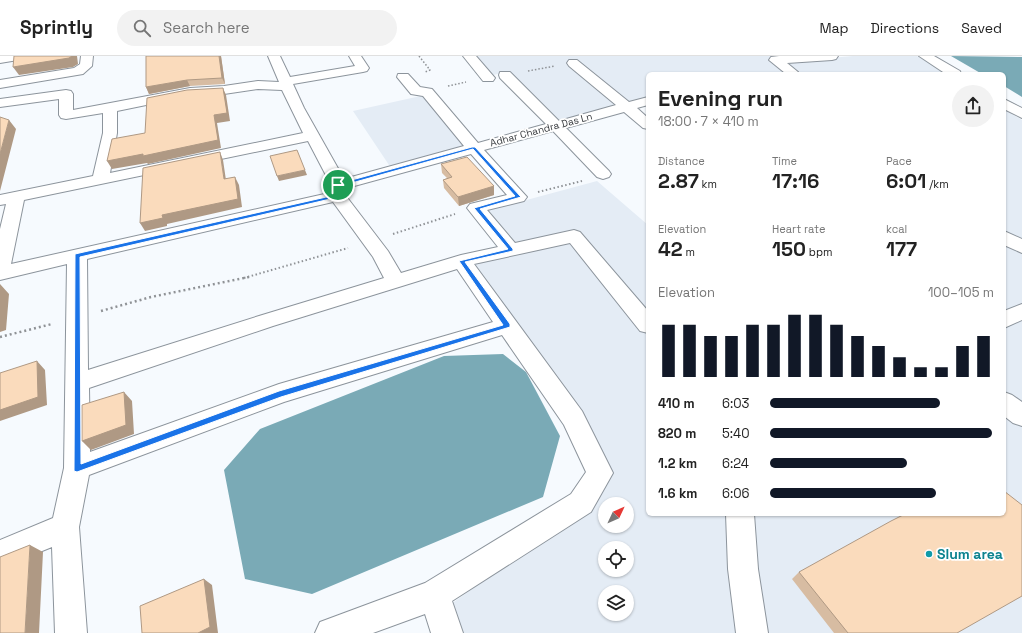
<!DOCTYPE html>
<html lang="en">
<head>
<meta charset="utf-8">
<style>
	:root { --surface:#fff; --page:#f2f2f2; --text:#222; --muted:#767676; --line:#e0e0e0; --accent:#111827 }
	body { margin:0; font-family:"Space Grotesk",sans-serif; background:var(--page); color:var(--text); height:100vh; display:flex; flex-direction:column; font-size:15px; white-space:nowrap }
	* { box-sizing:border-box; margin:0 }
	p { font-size:13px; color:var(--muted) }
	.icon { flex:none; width:22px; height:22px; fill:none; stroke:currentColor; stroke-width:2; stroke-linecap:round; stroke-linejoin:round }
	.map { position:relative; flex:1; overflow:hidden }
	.side { position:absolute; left:646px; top:16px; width:360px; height:444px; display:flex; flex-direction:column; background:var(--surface); border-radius:6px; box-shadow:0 1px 3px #0004 }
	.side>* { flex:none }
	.needle { width:26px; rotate:46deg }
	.buttons { position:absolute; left:598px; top:441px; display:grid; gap:8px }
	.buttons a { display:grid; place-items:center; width:36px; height:36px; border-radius:50%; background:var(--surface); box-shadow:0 1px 3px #0004; font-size:20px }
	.pin { position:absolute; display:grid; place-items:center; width:34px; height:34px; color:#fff; margin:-17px; border:2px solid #fff; border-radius:50%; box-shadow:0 1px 4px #0007 }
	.round { display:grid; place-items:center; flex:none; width:42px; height:42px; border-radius:21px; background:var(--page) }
	.head { display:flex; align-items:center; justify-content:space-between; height:68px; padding:0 12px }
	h1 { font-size:22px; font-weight:600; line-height:30px }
	.stats { display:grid; grid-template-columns:repeat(3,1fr); gap:6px; height:68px; padding:4px 12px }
	.stats div { display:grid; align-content:center }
	.stats b { font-size:20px; font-weight:600 }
	.stats small { font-size:11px; font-weight:400 }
	.stats p { font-size:11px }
	.chart { height:112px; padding:8px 12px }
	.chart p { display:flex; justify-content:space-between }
	.chart svg { width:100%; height:72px; margin-top:4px; stroke:var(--accent); stroke-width:6 }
	ul { padding:0 12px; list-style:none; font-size:13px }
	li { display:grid; grid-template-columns:64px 48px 1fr; align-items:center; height:30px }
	li i { height:10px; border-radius:5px; background:var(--accent) }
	header { display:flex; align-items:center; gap:24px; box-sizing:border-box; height:56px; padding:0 20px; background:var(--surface); border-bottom:1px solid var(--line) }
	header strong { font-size:19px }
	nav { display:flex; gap:22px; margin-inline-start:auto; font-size:14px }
	.search { width:280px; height:36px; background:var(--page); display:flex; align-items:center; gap:10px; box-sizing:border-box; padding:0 14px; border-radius:22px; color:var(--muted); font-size:15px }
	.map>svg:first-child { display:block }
	.built { fill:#e4ecf5; fill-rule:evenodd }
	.water { fill:#7aaab6 }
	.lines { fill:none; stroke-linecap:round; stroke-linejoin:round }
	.minor-casing { stroke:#8c949c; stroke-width:2 }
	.major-casing { stroke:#8c949c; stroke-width:2 }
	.path-far2 { stroke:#8f9296; stroke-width:1.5; stroke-dasharray:1.5 2; stroke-linecap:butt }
	.path-far1 { stroke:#8f9296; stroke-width:2; stroke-dasharray:1.5 2.5; stroke-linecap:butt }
	.path { stroke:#8f9296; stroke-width:2.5; stroke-dasharray:2 3; stroke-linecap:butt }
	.minor { fill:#fff; fill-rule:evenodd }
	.major { fill:#fff; fill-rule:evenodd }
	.wall { fill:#d7bca2 }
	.shaded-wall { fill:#af9984 }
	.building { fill:#fadbbc; stroke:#af9984 }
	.route { fill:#1a73e8; stroke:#fff; fill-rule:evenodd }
	.culture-dot { fill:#0f9aa8; stroke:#fff; stroke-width:1.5 }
	.labels { text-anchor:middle; stroke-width:3.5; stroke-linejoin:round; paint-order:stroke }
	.far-street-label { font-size:10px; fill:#35383c; stroke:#fff }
	.near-culture-label { font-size:14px; font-weight:bold; fill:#0d838f; stroke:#fff; text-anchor:start }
</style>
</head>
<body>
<header>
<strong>Sprintly</strong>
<div class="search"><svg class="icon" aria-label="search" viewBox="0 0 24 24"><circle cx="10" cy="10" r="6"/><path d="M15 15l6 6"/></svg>Search here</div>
<nav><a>Map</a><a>Directions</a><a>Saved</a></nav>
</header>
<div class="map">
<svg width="1022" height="577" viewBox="0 0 1022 577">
	<rect width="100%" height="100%" fill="#f6fafe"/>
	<path class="built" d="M475,0H803L770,3L788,16L786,18H648V41L556,66L507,16L493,19Z
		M853,0H917L947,18H797L785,6Z
		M425,39L468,90L391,112L353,55Z
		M1004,53L1022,64V577H462L451,548L596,445L613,416L474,208L519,198L489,154L597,125L648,169V458H1004ZM605,448H627V470H605ZM605,492H627V514H605ZM605,536H627V558H605Z"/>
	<path class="water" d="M951,0L1022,1V41L1004,30V18H982Z
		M503,298L526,316L560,380L543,441L312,538L245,523L224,414L260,373L444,300Z"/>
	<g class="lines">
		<defs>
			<path id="minor" d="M0,0H26L24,3L0,7Z
				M81,0H93L92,10L83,18L0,32V24L74,12L80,8Z
				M268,0H280L290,21L355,10L349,0H361L369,12L367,15L363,16L293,28L304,52L344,123L464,90L423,40L411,38L397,21L398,18H408L420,31L432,33L478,87L546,68L500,22L499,19L500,16H510L559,65L616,49L569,10L567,7L569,4H577L629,46L648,41V49L637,52L648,62V73L643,72L624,56L566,72L609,115L611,118L609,121L603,123L597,121L553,75L484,94L527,141L524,145L487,154L515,187L574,174L580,176L648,255V277L640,275L570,187L474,208L582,355L613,417L591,456L452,545L463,577H431L425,558L373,577H315L320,566L425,527L571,438L586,416L564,369L502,279L284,346L89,419L79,471L87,577H55L52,491L0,512V484L53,462L64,412L67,208L0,224V173L6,148L0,149V139L93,120L103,77V57L66,63L61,62L59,59V43L0,51V43L66,34L71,35L73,38V54L190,32L224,30L258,25L279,26ZM258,33L282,34L303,77L110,117L117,77V55L190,40L224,38ZM308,85L331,129L329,137L11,208L24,144ZM471,98L507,139L470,148L467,152L498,191L461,199L401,217L388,195L346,140L347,132ZM333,146L373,201L384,222L259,260L88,314L87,203ZM457,213L493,266L279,328L90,396L89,332L273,270Z
				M463,0H476L495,22L493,25H483Z
				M779,0H838L836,3L832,4L787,7L798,16L797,18H784L785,17L769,4L771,1Z
				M1004,175L1022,183V197L1004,189Z
				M1022,248V264L1004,272V255Z
				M1004,336L1012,339L1022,346V370L1013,367L1004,360Z
				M726,458H754L758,513L768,577H736L728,513Z"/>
			<path id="major" d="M919,0H934L960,15L961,18H946Z
				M1004,43L1022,52V62L1004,53Z"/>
		</defs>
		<use href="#minor" class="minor-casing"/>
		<use href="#major" class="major-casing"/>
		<path class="path-far2" d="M419,0L430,14L425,16
			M528,15L555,10
			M448,30L466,26"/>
		<path class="path-far1" d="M538,136L582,125
			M393,178L455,158
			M244,222L348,192"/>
		<path class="path" d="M101,255L151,241L249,221
			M0,281L52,268"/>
		<use href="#minor" class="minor"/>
		<use href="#major" class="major"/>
	</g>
	<path class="wall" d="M221,0L225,28L190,30L149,38L146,31Z
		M441,108L494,130V139L459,150L444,132L443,124L447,122L442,117Z
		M799,516L957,577H834L792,523Z"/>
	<path class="shaded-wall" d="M72,0H77L78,8L73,11L19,19L13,11Z
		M219,0H221L225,28L222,22Z
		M187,24L190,30L149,38L146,31Z
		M223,32L226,39L230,65L217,67L221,92L148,108L147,107L112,113L107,105Z
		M9,64L16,73L0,135V98Z
		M220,96L223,104L227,131L224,123Z
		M305,114L307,119L279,125L277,120Z
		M235,121L239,129L242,151L167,168V170L145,175L140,167Z
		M494,130V139L459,150L458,141Z
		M0,228L9,238L6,274L0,276Z
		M37,305L45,314L47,349L0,365V354Z
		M124,336L132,345L134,378L91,394L82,385Z
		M30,489L43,496L39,577H25Z
		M204,523L212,529L218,577H198Z"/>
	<path class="building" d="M14,0H72L69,2L13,11Z
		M146,0H219L222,22L187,24L146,31Z
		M223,32L227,57L214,59L218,84L143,100V98L107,105L112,83L145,77L147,42L187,34Z
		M0,61L9,64L0,98Z
		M297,94L305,114L277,120L270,100Z
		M220,96L224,123L235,121L238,143L162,159L163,162L140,167L143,112Z
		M467,101L494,130L458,141L443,124L452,121L441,108Z
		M37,305L38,341L0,354V317Z
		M124,336L126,369L82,385V349Z
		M1004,435L1022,449V540L957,577H848L799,516L891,465L905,458H1004Z
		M30,489L25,577H0V501Z
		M204,523L210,571L198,577H142L140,550Z"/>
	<path class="route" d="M472,91H475L521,141L480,153L513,193V195L465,206L510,268V271L281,341L77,416L74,415L75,198L335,139L337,128ZM473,93L515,140L474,152L508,193L459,205L503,269L279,335L81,408L80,201L339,141L341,130Z"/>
	<circle class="culture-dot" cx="929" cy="498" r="4"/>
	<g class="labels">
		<g class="far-street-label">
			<text transform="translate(541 73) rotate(-15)" y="4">Adhar Chandra Das Ln</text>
		</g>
		<g class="near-culture-label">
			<text x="937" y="503">Slum area</text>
		</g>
	</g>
</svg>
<div class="buttons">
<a><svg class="needle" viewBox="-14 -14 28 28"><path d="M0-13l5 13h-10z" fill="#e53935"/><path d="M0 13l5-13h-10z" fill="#767676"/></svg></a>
<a><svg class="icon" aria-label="locate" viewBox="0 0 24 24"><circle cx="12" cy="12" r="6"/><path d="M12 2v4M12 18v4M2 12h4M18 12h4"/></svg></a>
<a><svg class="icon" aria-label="layers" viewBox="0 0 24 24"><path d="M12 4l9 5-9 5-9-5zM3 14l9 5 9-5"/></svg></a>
</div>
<div class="pin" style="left:338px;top:129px;background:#1e9e55"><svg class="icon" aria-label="arrive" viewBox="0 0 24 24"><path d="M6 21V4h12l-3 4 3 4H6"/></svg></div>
<section class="side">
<div class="head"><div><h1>Evening run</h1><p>18:00 · 7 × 410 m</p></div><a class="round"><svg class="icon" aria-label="share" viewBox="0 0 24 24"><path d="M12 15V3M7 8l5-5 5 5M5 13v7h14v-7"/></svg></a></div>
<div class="stats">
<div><p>Distance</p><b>2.87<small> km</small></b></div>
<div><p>Time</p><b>17:16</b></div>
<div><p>Pace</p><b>6:01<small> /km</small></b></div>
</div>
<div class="stats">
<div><p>Elevation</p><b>42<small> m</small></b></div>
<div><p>Heart rate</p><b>150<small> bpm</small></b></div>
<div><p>kcal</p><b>177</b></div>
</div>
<div class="chart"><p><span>Elevation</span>100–105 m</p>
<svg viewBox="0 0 160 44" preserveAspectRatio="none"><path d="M5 44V12M15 44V12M25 44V19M35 44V19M45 44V12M55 44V12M65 44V6M75 44V6M85 44V12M95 44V19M105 44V25M115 44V32M125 44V38M135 44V38M145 44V25M155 44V19"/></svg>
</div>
<ul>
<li><b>410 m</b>6:03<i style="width:76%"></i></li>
<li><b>820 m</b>5:40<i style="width:99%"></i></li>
<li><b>1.2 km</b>6:24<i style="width:61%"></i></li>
<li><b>1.6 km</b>6:06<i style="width:74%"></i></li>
</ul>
</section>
</div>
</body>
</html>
